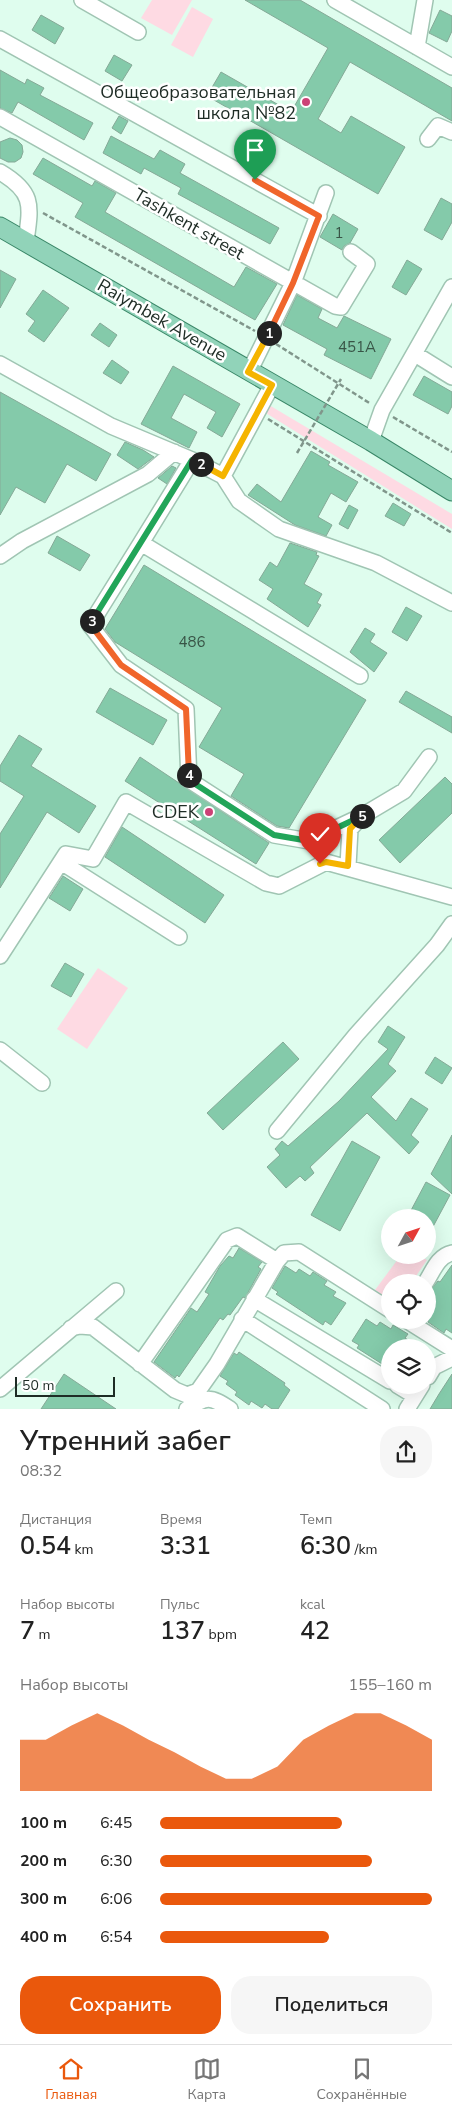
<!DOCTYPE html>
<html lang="ru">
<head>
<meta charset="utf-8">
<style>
	:root { --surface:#fff; --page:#f6f6f6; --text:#222; --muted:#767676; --line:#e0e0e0; --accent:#ea580c }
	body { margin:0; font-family:"Nunito Sans",sans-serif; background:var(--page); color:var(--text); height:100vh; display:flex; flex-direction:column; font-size:19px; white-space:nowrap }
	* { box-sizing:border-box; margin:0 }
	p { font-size:16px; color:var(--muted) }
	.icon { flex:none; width:28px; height:28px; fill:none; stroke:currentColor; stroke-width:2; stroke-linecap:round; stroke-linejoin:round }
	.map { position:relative; height:1409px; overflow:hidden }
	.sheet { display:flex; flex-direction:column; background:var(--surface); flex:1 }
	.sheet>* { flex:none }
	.needle { width:32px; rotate:50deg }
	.fabs { position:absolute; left:381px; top:1209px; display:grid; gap:10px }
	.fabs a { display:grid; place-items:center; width:55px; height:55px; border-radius:50%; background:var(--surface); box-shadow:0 5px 20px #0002; font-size:25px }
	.scale { position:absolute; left:15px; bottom:12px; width:100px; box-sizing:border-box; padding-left:5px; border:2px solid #1e2c25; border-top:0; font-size:14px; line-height:18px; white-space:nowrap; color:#1e2c25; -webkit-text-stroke:4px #fff; paint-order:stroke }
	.pin { position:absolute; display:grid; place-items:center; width:42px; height:42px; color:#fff; margin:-51px -21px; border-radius:50% 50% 50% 0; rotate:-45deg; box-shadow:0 0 5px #0007 }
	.pin .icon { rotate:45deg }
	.km { position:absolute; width:25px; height:25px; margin:-12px; border-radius:50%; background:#222; color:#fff; font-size:14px; line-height:25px; text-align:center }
	.round { display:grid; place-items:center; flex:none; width:52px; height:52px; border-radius:20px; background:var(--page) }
	.overview { display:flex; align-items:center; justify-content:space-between; height:85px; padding:0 20px }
	h1 { font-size:28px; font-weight:600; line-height:38px }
	.figures { display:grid; grid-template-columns:repeat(3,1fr); gap:8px; height:85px; padding:5px 20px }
	.figures div { display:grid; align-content:center }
	.figures b { font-size:25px; font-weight:600 }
	.figures small { font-size:14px; font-weight:400 }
	.figures p { font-size:14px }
	.chart { height:140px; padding:10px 20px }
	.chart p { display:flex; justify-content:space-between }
	.chart svg { width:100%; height:90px; margin-top:5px; fill:var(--accent); opacity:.7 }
	.action { display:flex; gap:10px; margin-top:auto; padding:10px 20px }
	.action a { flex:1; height:58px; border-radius:20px; background:var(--accent); color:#fff; font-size:20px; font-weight:600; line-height:58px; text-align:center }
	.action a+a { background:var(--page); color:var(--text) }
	ul { padding:0 20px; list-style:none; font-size:16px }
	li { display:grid; grid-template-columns:80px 60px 1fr; align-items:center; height:38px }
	li i { height:12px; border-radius:6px; background:var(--accent) }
	.dock { display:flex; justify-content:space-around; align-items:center; height:70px; border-top:1px solid var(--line); background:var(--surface); font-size:14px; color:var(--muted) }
	.dock a { display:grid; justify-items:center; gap:2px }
	.dock .on { color:var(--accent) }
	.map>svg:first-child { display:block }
	.green { fill:#fedae3 }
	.building { fill:#84caaa; stroke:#85a997 }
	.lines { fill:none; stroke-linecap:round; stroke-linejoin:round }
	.minor-casing { stroke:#a0c5b3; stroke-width:18 }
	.major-casing { stroke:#398667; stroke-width:21 }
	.path { stroke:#80968b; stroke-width:2.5; stroke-dasharray:5 2.5; stroke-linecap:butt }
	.minor { stroke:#fff; stroke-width:15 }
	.major { stroke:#91d3b9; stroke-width:19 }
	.path-bridge { stroke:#80968b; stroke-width:2.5; stroke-dasharray:5 2.5; stroke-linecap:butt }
	.split-1-casing { stroke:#fff; stroke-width:10 }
	.split-2-casing { stroke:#fff; stroke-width:10 }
	.split-3-casing { stroke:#fff; stroke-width:10 }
	.split-4-casing { stroke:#fff; stroke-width:10 }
	.split-5-casing { stroke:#fff; stroke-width:10 }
	.split-6-casing { stroke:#fff; stroke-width:10 }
	.split-1 { stroke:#f0652b; stroke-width:6 }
	.split-2 { stroke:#f5b400; stroke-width:6 }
	.split-3 { stroke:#22a559; stroke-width:6 }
	.split-4 { stroke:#f0652b; stroke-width:6 }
	.split-5 { stroke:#22a559; stroke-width:6 }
	.split-6 { stroke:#f5b400; stroke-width:6 }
	.poi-dot { fill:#cc4176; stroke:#fff; stroke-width:2 }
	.labels { text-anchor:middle; stroke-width:5; stroke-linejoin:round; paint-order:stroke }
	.number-label { font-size:15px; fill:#385446 }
	.poi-label { font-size:18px; fill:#1e2c25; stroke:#fff; text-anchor:end }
	.street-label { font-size:18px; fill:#1e2c25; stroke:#fff }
</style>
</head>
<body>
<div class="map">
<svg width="452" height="1409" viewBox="0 0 452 1409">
	<rect width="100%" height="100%" fill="#dffdee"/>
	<path class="green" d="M152,0H192L172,35L141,18Z
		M192,7L213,19L193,57L171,45Z
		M269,405L452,514V529L261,410Z
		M98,968L128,988L87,1049L57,1029Z
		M401,1255H419L427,1260L412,1282H390V1301L375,1290Z"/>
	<path class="building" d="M245,0H300L452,88V121L350,62L318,119L341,133L351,116L405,147L378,194L207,96L221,72L291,112L328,48Z
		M440,10L452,16V31L447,42L429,33Z
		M41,15L64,28L55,44L32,30Z
		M114,55L132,65L122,81L105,71Z
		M0,70L25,84L27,79L44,88L40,95L93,123L84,140L18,102L12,113L0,108Z
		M119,116L128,121L121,134L112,128Z
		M111,136L154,159L160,150L185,164L180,173L279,228L270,244L178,194L181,188L144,168L141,174L103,153Z
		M10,138L17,140L22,145L23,152L21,158L15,162H8L0,158V142Z
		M43,158L92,186L95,181L116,193L105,212L234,287L246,267L277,284L255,320L75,217L83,203L33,174Z
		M441,198L452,204V222L442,240L424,230Z
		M333,214L358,229L350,243L344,246L342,250L320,237Z
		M407,260L422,269L406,295L392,287Z
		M0,270L16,279L0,308Z
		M43,290L69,308L44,342L28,331L35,321L26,314Z
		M297,295L322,309L318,318L337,328L344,316L391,339L371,379L324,355L327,349L283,325Z
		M100,323L117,335L109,347L91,335Z
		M112,360L129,372L121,384L103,373Z
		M173,366L240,404L222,437L207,428L216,412L184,394L171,418L197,432L189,448L141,424Z
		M424,376L452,392V406L448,414L413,395Z
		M0,392L111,454L96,481L67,464L45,503L16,487L0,515Z
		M125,442L143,450L154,457L138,469L117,455Z
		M311,451L330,462L328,465L358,482L346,502L331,493L318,517L332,525L326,536L295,525L248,495L257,484L281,502Z
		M172,466L176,468L167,484L158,478Z
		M393,503L411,514L404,526L385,516Z
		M349,505L358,510L348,529L339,524Z
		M57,536L90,555L80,571L48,553Z
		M290,543L317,552L316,555L319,556L304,584L322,594L317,603L321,605L308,627L267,599L273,589L259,580L270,562L277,567Z
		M144,565L366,700L289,828L277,826L231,796L244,774L199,747L222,708L115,642L105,629Z
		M406,607L422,616L407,641L392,632Z
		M365,628L375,634L370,642L387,653L374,672L350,652Z
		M110,688L167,720L153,745L96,712Z
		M406,691L452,717V733L399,702Z
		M19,735L42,749L31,766L96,806L79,833L47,812L0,888V834L24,796L0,781V766Z
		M140,757L269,843L256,864L125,781Z
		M445,777L452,784V813L400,863L379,840Z
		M122,827L224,895L205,923L105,857Z
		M63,876L83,889L70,911L49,898Z
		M65,963L84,974L71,997L51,986Z
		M388,1026L405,1037L388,1064L396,1071L371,1097L396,1121L411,1098L428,1109L411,1135L419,1142L409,1154L367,1113L310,1167L314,1173L305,1181L300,1176L286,1188L267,1167L280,1155L275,1149L282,1141L288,1146L339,1101L388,1049L378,1042Z
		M283,1042L299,1059L223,1130L207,1113Z
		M435,1057L452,1068L442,1084L425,1073Z
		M452,1135V1194L431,1174Z
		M352,1141L380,1157L340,1231L311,1215Z
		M426,1182L450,1195L428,1236V1218H407Z
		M239,1248L262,1262L258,1267L261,1269L245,1298L243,1297L230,1315L228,1314L223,1320L220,1318L179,1377L177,1375L175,1378L154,1362L191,1308L197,1312L209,1294L205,1292L220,1266L229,1256L233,1258Z
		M452,1265V1333L446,1329L444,1333L428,1322V1293L438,1281L440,1282Z
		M285,1266L296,1273L299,1269L310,1276L313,1272L327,1281L324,1285L336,1292L333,1296L346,1303L331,1325L325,1321L323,1325L276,1294L278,1292L272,1288Z
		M366,1319L377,1326L380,1322L391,1329L393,1325L408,1334L405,1338L420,1348H390V1369L357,1348L359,1345L352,1341Z
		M239,1352L285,1383L284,1385L290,1390L278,1409H272L265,1404L262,1408L251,1401L249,1405L235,1395L237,1392L226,1384L228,1381L220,1376L234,1353L237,1355Z
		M64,1374L116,1409H41Z
		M452,1374V1409H430L439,1394Z"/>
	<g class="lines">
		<defs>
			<path id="minor" d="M82,0L138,32
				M335,0L452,67
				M0,39L319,216
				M417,47L425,0
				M0,117L335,306L341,307L367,264L351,252
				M428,139L438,126L452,132
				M0,172C34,192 31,205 26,241
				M415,354L452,377
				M0,364L111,426L192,460L223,476L239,501L279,529L376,563L452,603
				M249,372L293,283L326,193
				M371,441L382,410L452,287
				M192,460L141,543L360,676
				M223,476L272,385
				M141,543L90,625L121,665L186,709L189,780L274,835L309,841L362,816L404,791L429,757
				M0,556L22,541L148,474L174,452
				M61,862L179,937
				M348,866L350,829L361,817
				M0,956L66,854L93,859L126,802L266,883L279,886L326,862L452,897
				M0,1050L42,1083
				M277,1131L356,1035L437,945L452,924
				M426,1282C433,1271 438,1256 452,1253
				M254,1299L390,1381
				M242,1319L382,1409
				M406,1320L452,1349
				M71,1328L80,1326L93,1327L175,1390L187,1395L198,1391L217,1364L277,1261L284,1253L299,1252L390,1310
				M140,1364L227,1240L237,1236L277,1261
				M428,1377L434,1367L452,1358
				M397,1385L415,1396
				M0,1389L116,1291
				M187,1409C207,1396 210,1396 230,1409
				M407,1409L422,1385"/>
			<path id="major" d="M0,227L371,441L452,491"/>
		</defs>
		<use href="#minor" class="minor-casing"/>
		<use href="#major" class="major-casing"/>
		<path class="path" d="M43,213L255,331
			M276,344L371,404
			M393,417L452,452
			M268,419L452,533"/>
		<use href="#minor" class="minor"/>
		<use href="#major" class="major"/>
		<path class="path-bridge" d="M297,453L341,379"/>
	</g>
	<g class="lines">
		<defs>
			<path id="split-1" d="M255,180L319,216L293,283L269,333"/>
			<path id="split-2" d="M201,464L223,476L272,385L248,372L269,333"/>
			<path id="split-3" d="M92,621L192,460L201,464"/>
			<path id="split-4" d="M92,621L90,624L121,665L186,709L189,775"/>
			<path id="split-5" d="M189,775V780L274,835L309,841L362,816"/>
			<path id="split-6" d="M320,864L326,862L348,866L350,829L362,816"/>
		</defs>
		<use href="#split-1" class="split-1-casing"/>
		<use href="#split-2" class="split-2-casing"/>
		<use href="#split-3" class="split-3-casing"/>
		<use href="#split-4" class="split-4-casing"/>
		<use href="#split-5" class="split-5-casing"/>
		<use href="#split-6" class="split-6-casing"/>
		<use href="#split-1" class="split-1"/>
		<use href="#split-2" class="split-2"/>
		<use href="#split-3" class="split-3"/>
		<use href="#split-4" class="split-4"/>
		<use href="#split-5" class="split-5"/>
		<use href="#split-6" class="split-6"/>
	</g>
	<g class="poi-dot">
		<circle cx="306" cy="102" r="5"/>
		<circle cx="209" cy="812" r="5"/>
	</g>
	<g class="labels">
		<g class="number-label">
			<text x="339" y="238">1</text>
			<text x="357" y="352">451А</text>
			<text x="192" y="647">486</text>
		</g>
		<g class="poi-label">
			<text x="296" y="98">Общеобразовательная<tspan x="296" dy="21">школа №82</tspan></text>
			<text x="199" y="818">CDEK</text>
		</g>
		<g class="street-label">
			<text transform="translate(189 224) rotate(30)" y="6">Tashkent street</text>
			<text transform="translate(162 320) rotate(30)" y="6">Raiymbek Avenue</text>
		</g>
	</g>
</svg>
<div class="fabs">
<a><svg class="needle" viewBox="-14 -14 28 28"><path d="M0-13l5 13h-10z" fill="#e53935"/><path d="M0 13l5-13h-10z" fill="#767676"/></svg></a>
<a><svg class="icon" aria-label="locate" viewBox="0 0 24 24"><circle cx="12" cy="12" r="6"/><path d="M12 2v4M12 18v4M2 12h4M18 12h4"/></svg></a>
<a><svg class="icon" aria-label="layers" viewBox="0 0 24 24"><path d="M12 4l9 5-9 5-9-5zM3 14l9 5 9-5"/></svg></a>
</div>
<div class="scale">50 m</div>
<div class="pin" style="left:255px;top:180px;background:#1e9e55"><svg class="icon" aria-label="arrive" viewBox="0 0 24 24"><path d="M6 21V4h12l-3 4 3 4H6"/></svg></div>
<div class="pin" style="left:320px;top:864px;background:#d93025"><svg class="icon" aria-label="check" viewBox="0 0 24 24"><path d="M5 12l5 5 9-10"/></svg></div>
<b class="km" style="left:269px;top:333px">1</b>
<b class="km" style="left:201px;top:464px">2</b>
<b class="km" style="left:92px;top:621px">3</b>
<b class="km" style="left:189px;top:775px">4</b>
<b class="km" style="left:362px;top:816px">5</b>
</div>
<section class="sheet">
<div class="overview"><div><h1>Утренний забег</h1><p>08:32</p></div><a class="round"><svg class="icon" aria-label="share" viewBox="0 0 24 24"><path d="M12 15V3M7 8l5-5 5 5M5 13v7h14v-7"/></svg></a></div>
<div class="figures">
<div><p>Дистанция</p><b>0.54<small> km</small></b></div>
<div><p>Время</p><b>3:31</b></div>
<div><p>Темп</p><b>6:30<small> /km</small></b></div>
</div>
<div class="figures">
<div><p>Набор высоты</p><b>7<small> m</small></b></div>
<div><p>Пульс</p><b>137<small> bpm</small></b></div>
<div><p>kcal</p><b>42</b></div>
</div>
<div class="chart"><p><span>Набор высоты</span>155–160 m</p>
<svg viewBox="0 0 160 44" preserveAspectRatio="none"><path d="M0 44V19L10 19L20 12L30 6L40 12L50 19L60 25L70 32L80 38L90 38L100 32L110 19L120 12L130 6L140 6L150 12L160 19V44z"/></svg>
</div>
<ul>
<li><b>100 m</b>6:45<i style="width:67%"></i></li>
<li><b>200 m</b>6:30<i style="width:78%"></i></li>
<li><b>300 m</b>6:06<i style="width:100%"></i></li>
<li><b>400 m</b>6:54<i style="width:62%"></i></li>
</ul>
<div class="action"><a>Сохранить</a><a>Поделиться</a></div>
</section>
<nav class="dock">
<a class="on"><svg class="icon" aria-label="home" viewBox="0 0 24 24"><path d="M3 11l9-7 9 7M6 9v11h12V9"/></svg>Главная</a>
<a><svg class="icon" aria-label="map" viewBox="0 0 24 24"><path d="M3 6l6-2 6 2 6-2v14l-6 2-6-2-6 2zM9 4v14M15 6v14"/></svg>Карта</a>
<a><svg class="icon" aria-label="saved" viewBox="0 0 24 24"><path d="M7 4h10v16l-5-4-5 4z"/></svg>Сохранённые</a>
</nav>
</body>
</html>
